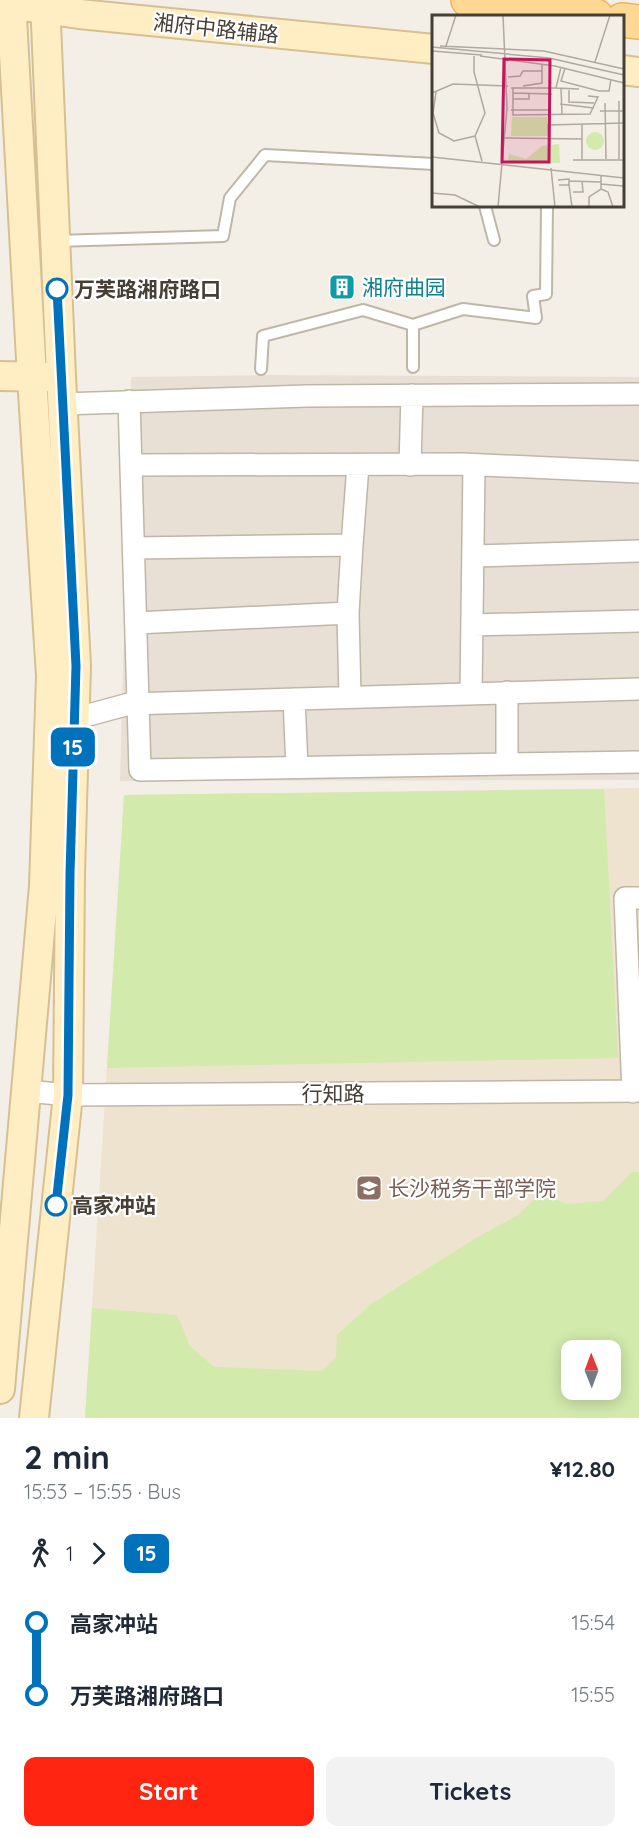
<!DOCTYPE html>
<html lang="en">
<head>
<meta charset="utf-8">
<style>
	:root { --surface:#fff; --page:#f2f2f3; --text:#1f2937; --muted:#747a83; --accent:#ff2511 }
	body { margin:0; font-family:Quicksand,"Noto Sans SC",sans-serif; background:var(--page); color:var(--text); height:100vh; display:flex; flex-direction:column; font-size:22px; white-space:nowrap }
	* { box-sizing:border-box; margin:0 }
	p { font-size:20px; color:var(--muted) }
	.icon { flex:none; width:33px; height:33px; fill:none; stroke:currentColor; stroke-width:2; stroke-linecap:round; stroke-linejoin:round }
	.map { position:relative; height:1418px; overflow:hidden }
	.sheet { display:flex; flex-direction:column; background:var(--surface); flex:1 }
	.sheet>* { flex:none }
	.badge { padding:0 12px; border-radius:9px; font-size:21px; line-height:39px }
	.needle { width:39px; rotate:359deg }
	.tools { position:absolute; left:561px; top:1340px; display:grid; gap:12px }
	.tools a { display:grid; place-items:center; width:60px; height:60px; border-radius:12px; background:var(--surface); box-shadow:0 3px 15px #0003; font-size:30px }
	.map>.badge { position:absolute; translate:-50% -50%; box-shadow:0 0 0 3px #fff }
	.legs { display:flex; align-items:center; gap:9px; height:66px; padding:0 24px; font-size:20px }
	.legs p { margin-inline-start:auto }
	.summary { display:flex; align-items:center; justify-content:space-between; height:102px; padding:0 24px }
	h1 { font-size:33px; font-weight:800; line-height:45px }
	.button { display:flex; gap:12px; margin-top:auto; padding:12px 24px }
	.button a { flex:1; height:69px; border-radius:12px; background:var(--accent); color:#fff; font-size:24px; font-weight:800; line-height:69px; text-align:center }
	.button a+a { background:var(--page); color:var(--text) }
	ul { padding:0 24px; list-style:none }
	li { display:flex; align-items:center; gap:21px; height:72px; font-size:22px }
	li i { display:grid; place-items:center; width:9px; height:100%; margin:0 8px; background:currentColor }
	li i::after { content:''; width:15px; height:15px; margin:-8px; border:4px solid; border-radius:50%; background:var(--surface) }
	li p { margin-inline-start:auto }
	li:first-child i { background:linear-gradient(#0000 50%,currentColor 0) }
	li:last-child i { background:linear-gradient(currentColor 50%,#0000 0) }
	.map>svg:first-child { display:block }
	.residential { fill:#e8e0d4 }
	.education { fill:#eee3cf; fill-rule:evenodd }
	.green { fill:#d2eaac; fill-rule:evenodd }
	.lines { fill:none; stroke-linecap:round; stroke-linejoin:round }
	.lane-casing { stroke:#c0b6a8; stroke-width:14 }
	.street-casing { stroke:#c0b6a8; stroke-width:24 }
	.secondary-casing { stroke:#d6c093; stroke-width:32 }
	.primary-casing { stroke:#e9b65e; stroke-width:36 }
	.lane { stroke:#fff; stroke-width:10 }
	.street { stroke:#fff; stroke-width:21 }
	.secondary { stroke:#ffedc4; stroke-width:28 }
	.primary { stroke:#ffd993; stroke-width:33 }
	.line-1-casing { stroke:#fff; stroke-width:14 }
	.line-1 { stroke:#0072bc; stroke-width:9 }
	.stop-1-dot { fill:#fff; stroke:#0072bc; stroke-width:3 }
	.labels { text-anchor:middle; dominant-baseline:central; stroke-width:4.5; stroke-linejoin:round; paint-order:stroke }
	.street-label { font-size:21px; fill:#473f35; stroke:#fff }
	.culture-label { font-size:21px; fill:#0d838f; stroke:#fff; text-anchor:start }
	.stop-label { font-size:21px; font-weight:bold; fill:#473f35; stroke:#fff; text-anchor:start }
	.education-label { font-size:21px; fill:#785e54; stroke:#fff; text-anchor:start }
	.inset-road { fill:none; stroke:#afa99f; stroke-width:1.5 }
	.view { fill:#c2185b; fill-opacity:0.15; stroke:#c2185b; stroke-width:3 }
	.inset-edge { fill:none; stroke:#473f35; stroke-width:3 }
</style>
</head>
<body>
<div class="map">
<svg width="639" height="1418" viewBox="0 0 639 1418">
	<rect width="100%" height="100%" fill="#f4efe6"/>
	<path class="residential" d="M280,375L639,377V780L120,781L131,377Z"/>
	<path class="education" d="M639,788V1418H85L124,795ZM572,1350H610V1389H572Z"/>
	<path class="green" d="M604,789L618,1058L107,1068L124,795Z
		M632,1172H639V1418H85L92,1308L177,1315L190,1346L214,1367L322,1371L336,1358L337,1335L371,1304L476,1238L518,1215L540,1194L568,1204L603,1201ZM572,1350H610V1389H572Z"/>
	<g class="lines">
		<defs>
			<path id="lane" d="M485,206L494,240
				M56,241L223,236L230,198L265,155L434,164
				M413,325V367
				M261,369L263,336L363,310L413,325L463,309L536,318L533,296L546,294L547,206"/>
			<path id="street" d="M129,401L140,770L639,762
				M62,404L307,396L639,394
				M131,465L462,464L639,472
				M410,465L412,395
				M134,548L352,545L358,465
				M473,556L639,551
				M136,623L348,613
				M473,625L639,621
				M471,693L474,465
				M350,697L348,613L352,545
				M294,699L297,767
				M74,719L129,704L639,689
				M507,764V692
				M27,1091L68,1095L639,1091
				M633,1092L625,898H639"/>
			<path id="secondary" d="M29,7L79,14L434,49
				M622,70L639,72
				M0,376L49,377
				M0,1389L44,886L51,676L32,377L11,0
				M34,1418L68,1095L70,874L76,666L61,376L45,0"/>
			<path id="primary" d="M468,0L596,16
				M622,20L639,22"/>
		</defs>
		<use href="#lane" class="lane-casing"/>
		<use href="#street" class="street-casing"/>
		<use href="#secondary" class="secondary-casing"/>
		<use href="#primary" class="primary-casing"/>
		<use href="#lane" class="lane"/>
		<use href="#street" class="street"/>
		<use href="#secondary" class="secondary"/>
		<use href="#primary" class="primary"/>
	</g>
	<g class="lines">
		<defs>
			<path id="line-1" d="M56,1205L68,1095L70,874L76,666L57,289"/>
		</defs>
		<use href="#line-1" class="line-1-casing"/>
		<use href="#line-1" class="line-1"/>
	</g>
	<defs>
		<symbol id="building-square" viewBox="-11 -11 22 22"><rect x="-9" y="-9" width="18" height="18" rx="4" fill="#0f9aa8" stroke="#fff"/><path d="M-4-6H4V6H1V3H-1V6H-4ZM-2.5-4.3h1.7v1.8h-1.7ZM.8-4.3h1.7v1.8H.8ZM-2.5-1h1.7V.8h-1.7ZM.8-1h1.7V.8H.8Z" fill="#fff"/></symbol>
		<symbol id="school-square" viewBox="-11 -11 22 22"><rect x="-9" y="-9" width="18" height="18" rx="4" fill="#8d6e63" stroke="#fff"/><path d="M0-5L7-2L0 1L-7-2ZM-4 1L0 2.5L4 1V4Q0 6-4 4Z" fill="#fff"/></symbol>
	</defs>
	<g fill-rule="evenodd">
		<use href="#building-square" x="327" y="272" width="30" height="30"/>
		<use href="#school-square" x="354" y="1173" width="30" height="30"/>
	</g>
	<g class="stop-1-dot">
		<circle cx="57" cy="289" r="10"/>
		<circle cx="56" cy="1205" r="10"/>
	</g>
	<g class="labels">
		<g class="street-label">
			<text transform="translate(216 28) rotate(6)">湘府中路辅路</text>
			<text x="333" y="1093">行知路</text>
		</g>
		<g class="culture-label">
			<text x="362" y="287">湘府曲园</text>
		</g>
		<g class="stop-label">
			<text x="74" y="289">万芙路湘府路口</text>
			<text x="72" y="1205">高家冲站</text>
		</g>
		<g class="education-label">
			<text x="388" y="1188">长沙税务干部学院</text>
		</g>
	</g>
	<g transform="translate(432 15)">
		<rect width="192" height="192" fill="#f4efe6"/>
		<path d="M80,102H115L116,121H79ZM154 126a9 9 0 1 1 18 0a9 9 0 1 1-18 0ZM127,129L128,148L76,147L77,139L94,144L110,131Z" fill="#d2eaac"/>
		<path class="inset-road" d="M8,31L112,36L192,54M14,31L24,0M0,32L117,43L192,60M0,36L50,40M48,41L123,51L192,68M163,47L178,0M129,52L124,73L147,74M133,53L129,66L167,76H177L179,64M76,62L88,61L91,56H110V49M91,71L110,68V56M79,73H124M81,73V100L158,99L166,82L156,81M129,73L130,99M137,75V87L162,88M4,77L1,98L7,118L22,126L43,121L53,98L42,57V41M0,78L21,69L76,71M81,78L120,79M81,84H97V78M187,86V144M173,88L174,144M128,89L162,93M79,95H119M168,96H192M150,109V145M43,121L50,146M73,123L150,124M117,124L116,110L192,108M0,142L192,163M141,145H192M119,153L123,192M126,165L137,164V170H127M137,166L169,167M169,169L191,171M137,170L140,192M169,174L176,177L181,192M141,177H151L150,166M0,178L23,180L48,192M66,192L75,93L71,0M157,192V182L169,174V160"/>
		<path class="view" d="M72,44L118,45L117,147H70Z"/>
		<rect width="192" height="192" class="inset-edge"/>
	</g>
</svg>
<div class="tools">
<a><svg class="needle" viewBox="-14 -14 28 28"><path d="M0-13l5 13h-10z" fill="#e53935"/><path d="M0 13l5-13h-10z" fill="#747a83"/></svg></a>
</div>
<b class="badge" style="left:73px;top:747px;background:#0072bc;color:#fff">15</b>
</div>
<section class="sheet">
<div class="summary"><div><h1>2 min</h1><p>15:53 – 15:55 · Bus</p></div><b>¥12.80</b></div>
<div class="legs"><svg class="icon" aria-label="walk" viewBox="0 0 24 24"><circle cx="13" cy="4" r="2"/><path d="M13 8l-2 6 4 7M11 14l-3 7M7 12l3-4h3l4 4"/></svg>1<svg class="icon" aria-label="forward" viewBox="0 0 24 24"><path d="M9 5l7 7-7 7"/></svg><b class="badge" style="background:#0072bc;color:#fff">15</b></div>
<ul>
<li><i style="color:#0072bc"></i><b>高家冲站</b><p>15:54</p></li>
<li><i style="color:#0072bc"></i><b>万芙路湘府路口</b><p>15:55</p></li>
</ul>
<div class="button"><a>Start</a><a>Tickets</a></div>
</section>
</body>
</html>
